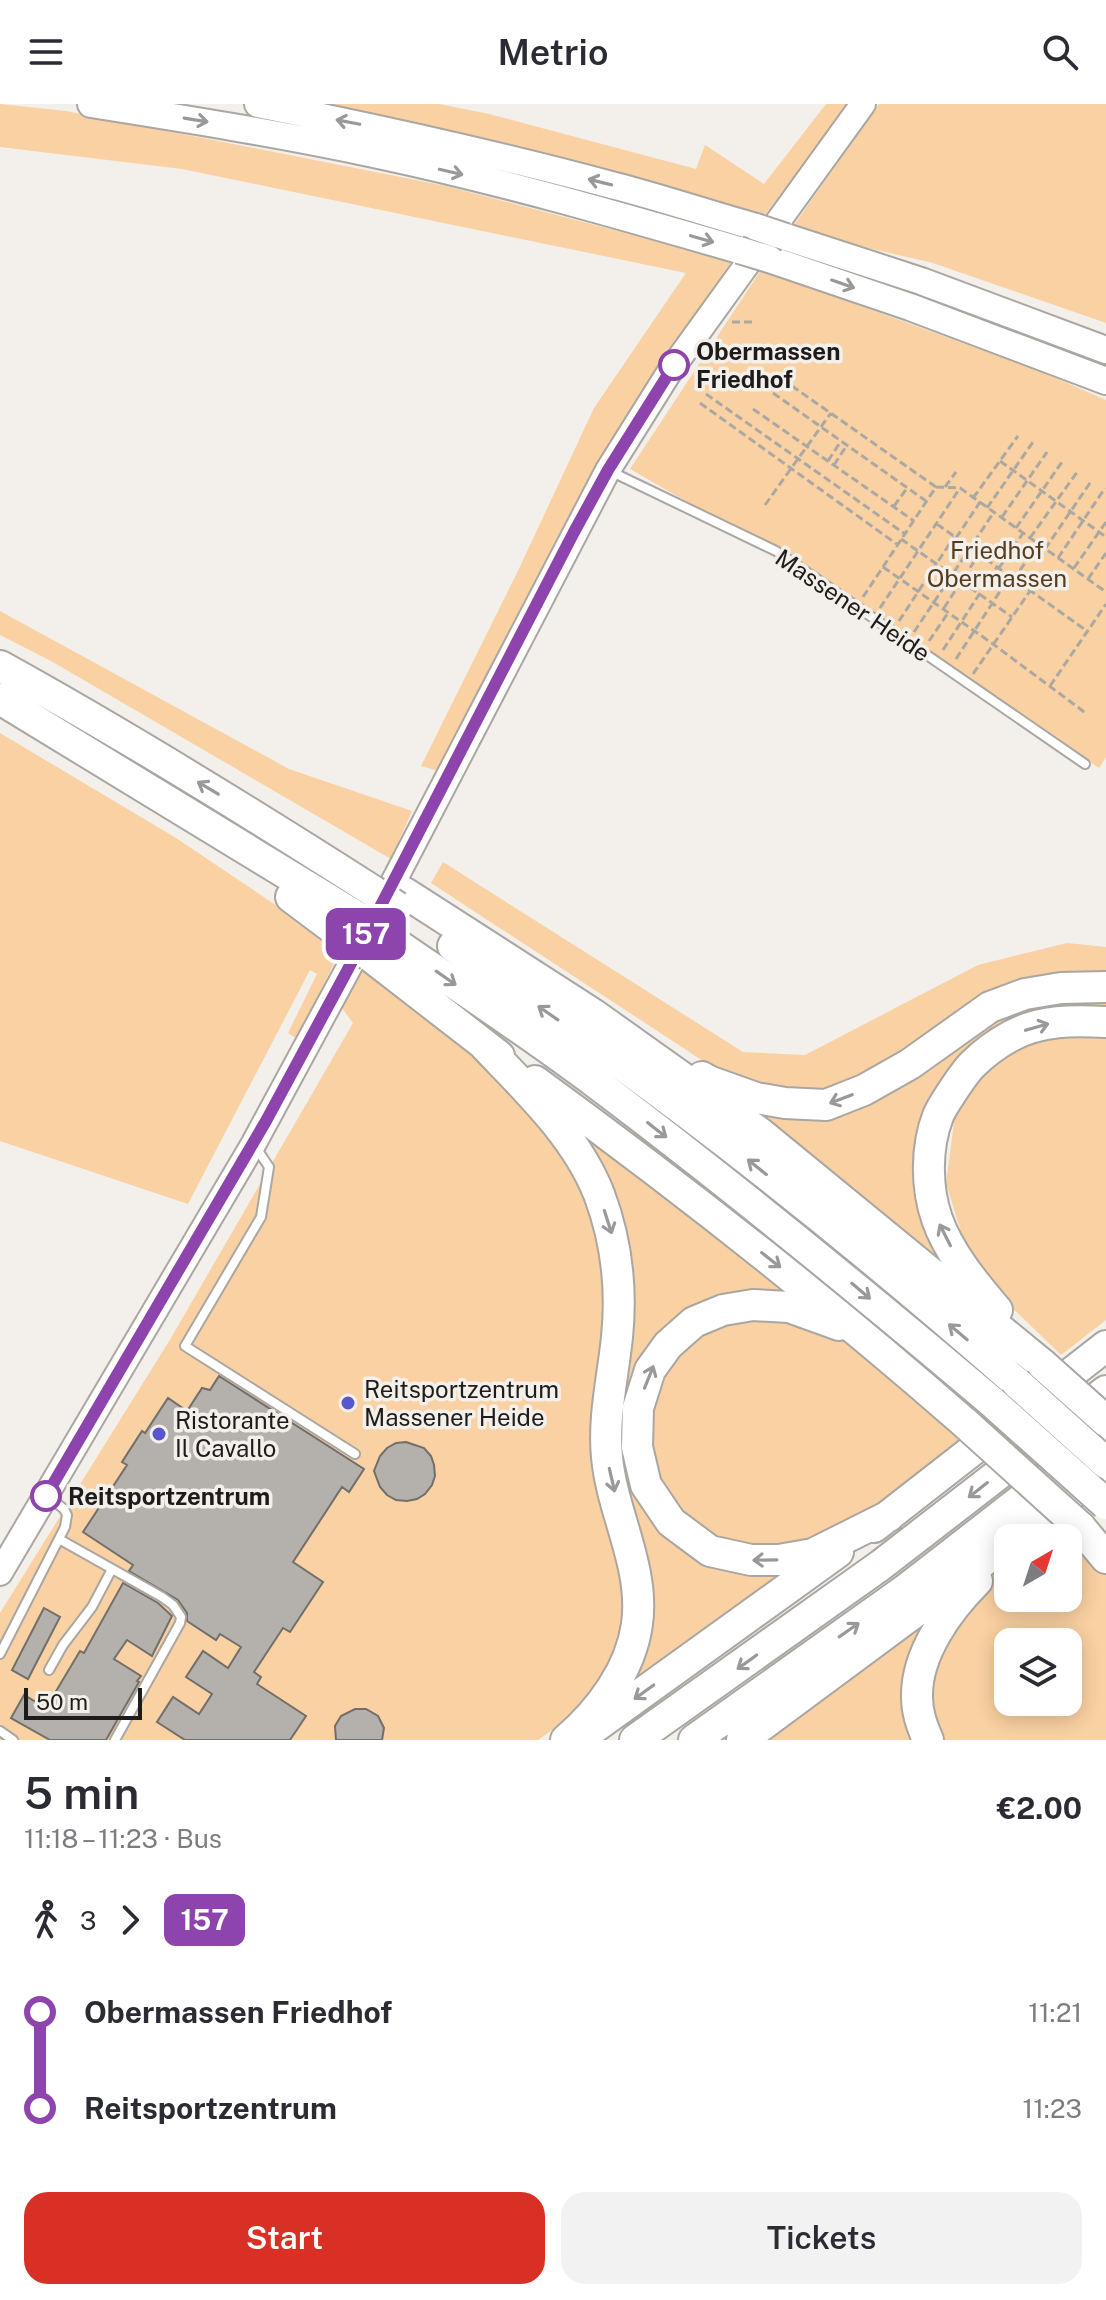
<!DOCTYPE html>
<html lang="en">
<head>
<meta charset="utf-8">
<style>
	:root { --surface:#fff; --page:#f2f2f3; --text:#2b2b33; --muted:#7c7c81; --accent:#d93025 }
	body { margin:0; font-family:"Public Sans",sans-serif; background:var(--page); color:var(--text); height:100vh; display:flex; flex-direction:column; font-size:30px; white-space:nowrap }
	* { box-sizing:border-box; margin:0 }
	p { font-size:26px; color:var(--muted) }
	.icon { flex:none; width:44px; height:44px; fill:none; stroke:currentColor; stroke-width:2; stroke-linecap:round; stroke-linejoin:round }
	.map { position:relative; height:1636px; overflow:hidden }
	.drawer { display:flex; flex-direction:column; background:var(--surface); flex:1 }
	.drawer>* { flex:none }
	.badge { padding:0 16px; border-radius:12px; font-size:28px; line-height:52px }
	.needle { width:52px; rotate:39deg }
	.fabs { position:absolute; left:994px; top:1420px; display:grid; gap:16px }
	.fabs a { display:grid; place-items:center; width:88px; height:88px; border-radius:16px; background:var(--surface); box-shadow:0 4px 20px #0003; font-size:40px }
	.scale { position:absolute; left:24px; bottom:20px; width:118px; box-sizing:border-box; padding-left:8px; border:4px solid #1e1c1b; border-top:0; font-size:22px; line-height:28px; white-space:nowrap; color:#1e1c1b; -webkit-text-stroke:6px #f3efea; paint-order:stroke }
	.map>.badge { position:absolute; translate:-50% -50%; box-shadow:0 0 0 4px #fff }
	.legs { display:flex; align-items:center; gap:12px; height:88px; padding:0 24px; font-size:26px }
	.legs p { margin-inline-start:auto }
	.summary { display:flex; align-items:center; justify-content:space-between; height:136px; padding:0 24px }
	h1 { font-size:44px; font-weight:600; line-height:60px }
	.button { display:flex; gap:16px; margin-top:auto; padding:16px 24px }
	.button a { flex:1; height:92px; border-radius:24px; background:var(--accent); color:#fff; font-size:32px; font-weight:600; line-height:92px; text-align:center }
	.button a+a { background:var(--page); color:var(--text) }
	ul { padding:0 24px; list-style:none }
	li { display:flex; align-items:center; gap:28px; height:96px; font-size:30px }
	li i { display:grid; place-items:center; width:12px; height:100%; margin:0 10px; background:currentColor }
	li i::after { content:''; width:20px; height:20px; margin:-10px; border:6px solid; border-radius:50%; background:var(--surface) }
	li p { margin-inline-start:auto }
	li:first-child i { background:linear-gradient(#0000 50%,currentColor 0) }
	li:last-child i { background:linear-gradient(currentColor 50%,#0000 0) }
	header { display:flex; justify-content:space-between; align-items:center; height:104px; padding:0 24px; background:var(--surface); font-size:36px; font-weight:600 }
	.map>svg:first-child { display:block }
	.green { fill:#fad1a2; fill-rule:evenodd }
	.building { fill:#b4b0ab; stroke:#726e6a; stroke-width:2 }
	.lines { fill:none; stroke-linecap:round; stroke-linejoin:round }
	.lane-casing { stroke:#aaa6a2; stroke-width:12 }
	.secondary-casing { stroke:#aaa6a2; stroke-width:28 }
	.primary-casing { stroke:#aaa6a2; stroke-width:30 }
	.highway-casing { stroke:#aaa6a2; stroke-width:34 }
	.path { stroke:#aba8a4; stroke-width:3; stroke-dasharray:8 4; stroke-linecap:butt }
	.lane { stroke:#fff; stroke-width:8 }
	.secondary { stroke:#fff; stroke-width:24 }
	.primary { stroke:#fff; stroke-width:26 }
	.highway { stroke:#fff; stroke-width:30 }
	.primary-bridge-casing { stroke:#aaa6a2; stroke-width:30; stroke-linecap:butt }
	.highway-bridge-casing { stroke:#aaa6a2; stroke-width:34; stroke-linecap:butt }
	.primary-bridge { stroke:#fff; stroke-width:26 }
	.highway-bridge { stroke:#fff; stroke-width:30 }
	.oneway { stroke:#9a9998 }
	.line-1-casing { stroke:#fff; stroke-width:18 }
	.line-1 { stroke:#8e44ad; stroke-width:12 }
	.stop-1-dot { fill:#fff; stroke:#8e44ad; stroke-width:4 }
	.poi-dot { fill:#5c56ce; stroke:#f3efea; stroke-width:3 }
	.labels { text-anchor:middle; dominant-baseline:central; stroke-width:7; stroke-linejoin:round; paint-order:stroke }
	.stop-label { font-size:24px; font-weight:bold; fill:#1e1c1b; stroke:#f3efea; text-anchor:start }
	.park-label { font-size:24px; fill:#553c1c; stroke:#f3efea }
	.street-label { font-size:24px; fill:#1e1c1b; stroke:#f3efea }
	.poi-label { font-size:24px; fill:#1e1c1b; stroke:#f3efea; text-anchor:start }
</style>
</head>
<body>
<header><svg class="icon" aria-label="menu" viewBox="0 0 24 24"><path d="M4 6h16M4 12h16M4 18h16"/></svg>Metrio<svg class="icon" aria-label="search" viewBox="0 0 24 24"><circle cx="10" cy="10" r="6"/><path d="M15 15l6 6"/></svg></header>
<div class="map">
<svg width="1106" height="1636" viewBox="0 0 1106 1636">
	<rect width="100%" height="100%" fill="#f3efea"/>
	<path class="green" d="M0,0L66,7L446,82L732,157L650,276L439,667L421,662L517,469L594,304L686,169L182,65L0,43Z
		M316,0H439L489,10L696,65L705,41L764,80L826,0H849L764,112L478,33Z
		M879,0H1106V219L933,159L855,141L794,121Z
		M761,166L1037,266L1106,296V653L1099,664L853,493L630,365Z
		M0,507L289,665L412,707L391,755L51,557L0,531Z
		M0,629L176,734L341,845L297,935L288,929L317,870L310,866L188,1100L0,1037Z
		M443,758L743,948L805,951L978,861L1067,839L1106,843V872L1084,869L870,970L824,986L774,987L720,968L431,779Z
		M364,862L449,927L521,993L584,1085L604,1153L625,1470L626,1526L615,1558L583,1604L538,1636H0V1509L171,1234L353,919L342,904Z
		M1106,892V908L1052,907L937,995L950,1162L739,997L808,1010L1002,908Z
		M1078,928L1106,932V1216L1061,1251L1004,1196L965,1141L946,1079L955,1011L989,963L1033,934Z
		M571,1013L800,1195L689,1215L631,1345L709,1451L816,1454L616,1601L635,1559L614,1356L623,1231Z
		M758,1208L835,1229L882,1261L962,1335L901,1382L872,1408L810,1442L777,1448L718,1437L681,1411L661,1382L651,1345L649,1308L661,1274L679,1249L703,1228Z
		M1054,1418L1106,1466V1636H934L926,1571L970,1491L1008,1457V1494H1068V1434H1035ZM1008,1538H1068V1598H1008Z
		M933,1508L915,1636H753Z"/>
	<path class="building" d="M219,1272L364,1365L349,1388L342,1383L293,1458L323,1478L290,1528L283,1524L254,1568L261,1573L257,1580L306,1612L290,1636H185L157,1618L173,1593L199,1610L212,1590L186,1573L203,1547L228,1564L241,1543L220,1530L216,1536L187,1517V1509L178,1496L129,1467L133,1461L83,1428L127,1361L122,1358L142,1327L145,1329L168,1294L187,1307L202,1284L210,1286Z
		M406,1338L424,1344L431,1352L434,1361L435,1372L432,1381L425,1390L417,1395L407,1397L396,1396L387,1391L380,1383L374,1367L380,1352L387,1344L396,1339Z
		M123,1479L158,1499L172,1512L152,1552L127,1536L114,1555L141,1572L137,1577L139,1578L106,1636H50L11,1614L24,1591L46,1604L80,1547L84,1549Z
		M44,1504L60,1513L28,1575L12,1566Z
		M355,1605H366L378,1612L384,1624L382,1636H336L335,1622L341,1612Z"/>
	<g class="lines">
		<defs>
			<path id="lane" d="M612,368L776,447L1085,660
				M255,1042L269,1063L261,1113L185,1242L355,1350
				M59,1435L162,1493L173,1501L181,1513L180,1519L115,1636
				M0,1550L65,1423L67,1411L64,1405L50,1394
				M49,1566L63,1541L92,1503L112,1465
				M0,1627L13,1636"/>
			<path id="secondary" d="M0,1469L254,1039L347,867L608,366L670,267L863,0"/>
			<path id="primary" d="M91,0C186,15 280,30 374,50C497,76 618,111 739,146
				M258,0C378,24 497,50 615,82C662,94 709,110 756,123
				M786,133L921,177L1106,246
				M769,155L910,203L1106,277"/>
			<path id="highway" d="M0,562C127,632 251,709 373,787
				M0,595L359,814
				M405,789L593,910L760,1029L1042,1260
				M291,793L347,835
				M382,830C453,879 527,927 596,979C732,1081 863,1189 992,1298
				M453,842C506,879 559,915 611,953C752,1055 887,1165 1017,1279
				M370,852L499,952
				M485,942C527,986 576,1032 599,1090C616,1135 622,1184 617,1233C613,1273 603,1313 607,1353C612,1409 645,1463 637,1520C631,1565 600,1607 566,1636
				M702,973L711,978L756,994L785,999L826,1001L864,986L910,960L990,903L1025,890L1061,884L1106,883
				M535,977C683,1085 827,1198 965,1319
				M997,1206C974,1179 949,1149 937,1115C926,1083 926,1043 938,1012C942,1002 964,969 972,961C982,951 998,939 1011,932C1040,916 1074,916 1106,918
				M839,1221L789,1203L753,1201L723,1206L694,1218L668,1241L650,1266L638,1304L637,1343L646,1381L671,1418L710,1447L751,1456H779L813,1450L889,1412
				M874,1423L1106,1242
				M1080,1423L1106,1454
				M1015,1434L1104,1364
				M591,1626L838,1448
				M635,1636L881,1461L1106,1287
				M694,1636L905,1486L1106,1330
				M742,1636L1008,1439
				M928,1636C922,1622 917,1609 917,1593C916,1550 948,1506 977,1477"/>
		</defs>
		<use href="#lane" class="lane-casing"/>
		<use href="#secondary" class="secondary-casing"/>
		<use href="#primary" class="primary-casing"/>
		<use href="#highway" class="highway-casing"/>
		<path class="path" d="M732,218H756
			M782,275L936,383
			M773,289L926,397
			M706,290L905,430
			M700,299L898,441
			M753,305L914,417
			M828,357L841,337
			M1000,357L1106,433
			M834,361L847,341
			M945,383L956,368
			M973,394L1018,332
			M765,401L831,309
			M894,402L907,384
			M987,404L1033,338
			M1002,413L1047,348
			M937,420L1011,473
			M1016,424L1062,358
			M956,434L980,398
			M1030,434L1078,367
			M901,435L1012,513
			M1038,440L1014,475L1087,527
			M1045,445L1092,376
			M1058,454L1105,384
			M883,463L993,540L1087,610
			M999,464L1023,429
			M1074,464L1106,418
			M1088,475L1106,449
			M863,493L936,383L960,384L1106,488
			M880,504L960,384
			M944,504L979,450
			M899,517L954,433
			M914,528L994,408
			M929,537L948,509
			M943,546L997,463
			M956,555L1010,472
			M973,570L1030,487
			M1050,582L1106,500"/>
		<use href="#lane" class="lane"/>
		<use href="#secondary" class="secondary"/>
		<use href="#primary" class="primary"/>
		<use href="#highway" class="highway"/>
		<defs>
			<path id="primary-bridge" d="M756,123L786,133
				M739,146L769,155"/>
			<path id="highway-bridge" d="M373,787L397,803
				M359,814L382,830
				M347,835L370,852
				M1042,1260L1106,1317
				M1017,1279L1106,1359
				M992,1298L1106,1400
				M965,1319L1080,1423"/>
		</defs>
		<use href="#primary-bridge" class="primary-bridge-casing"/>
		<use href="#highway-bridge" class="highway-bridge-casing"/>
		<use href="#primary-bridge" class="primary-bridge"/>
		<use href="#highway-bridge" class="highway-bridge"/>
	</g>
	<defs><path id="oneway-shaft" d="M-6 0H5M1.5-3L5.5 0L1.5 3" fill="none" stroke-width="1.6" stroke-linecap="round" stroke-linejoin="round" transform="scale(2)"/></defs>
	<g class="oneway">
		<use href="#oneway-shaft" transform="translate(196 16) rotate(9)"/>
		<use href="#oneway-shaft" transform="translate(348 18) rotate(-169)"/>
		<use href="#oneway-shaft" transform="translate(451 68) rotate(13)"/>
		<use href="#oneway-shaft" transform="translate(600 78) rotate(-166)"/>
		<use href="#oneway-shaft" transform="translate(702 135) rotate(16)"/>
		<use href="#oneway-shaft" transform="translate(843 180) rotate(19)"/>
		<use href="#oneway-shaft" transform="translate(208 684) rotate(-149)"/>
		<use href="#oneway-shaft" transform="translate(446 874) rotate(35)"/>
		<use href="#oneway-shaft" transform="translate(548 909) rotate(-145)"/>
		<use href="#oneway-shaft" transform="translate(1037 923) rotate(-16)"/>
		<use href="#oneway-shaft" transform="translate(841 995) rotate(159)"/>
		<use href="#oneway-shaft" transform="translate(657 1026) rotate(38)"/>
		<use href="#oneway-shaft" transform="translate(757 1063) rotate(-141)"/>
		<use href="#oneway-shaft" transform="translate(608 1118) rotate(72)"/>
		<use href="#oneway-shaft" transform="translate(945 1131) rotate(-117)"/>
		<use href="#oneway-shaft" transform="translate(771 1156) rotate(38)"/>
		<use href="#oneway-shaft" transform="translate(861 1187) rotate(40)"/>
		<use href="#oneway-shaft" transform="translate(958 1228) rotate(-140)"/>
		<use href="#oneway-shaft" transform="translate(649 1273) rotate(-68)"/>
		<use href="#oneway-shaft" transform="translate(612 1376) rotate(77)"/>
		<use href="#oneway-shaft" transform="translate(978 1386) rotate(142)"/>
		<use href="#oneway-shaft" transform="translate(765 1456) rotate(179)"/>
		<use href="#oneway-shaft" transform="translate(849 1526) rotate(-35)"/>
		<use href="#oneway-shaft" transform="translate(747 1558) rotate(144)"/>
		<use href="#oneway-shaft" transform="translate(644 1588) rotate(144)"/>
	</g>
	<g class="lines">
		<defs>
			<path id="line-1" d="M46,1392L266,1017L347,867L574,428L608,366L674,261"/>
		</defs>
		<use href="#line-1" class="line-1-casing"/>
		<use href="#line-1" class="line-1"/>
	</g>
	<g class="stop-1-dot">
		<circle cx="674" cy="261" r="14"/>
		<circle cx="46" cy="1392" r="14"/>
	</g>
	<g class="poi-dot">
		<circle cx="348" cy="1299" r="8"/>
		<circle cx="159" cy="1330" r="8"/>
	</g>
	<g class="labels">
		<g class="stop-label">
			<text x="696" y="247">Obermassen<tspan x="696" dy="28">Friedhof</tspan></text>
			<text x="68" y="1392">Reitsportzentrum</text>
		</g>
		<g class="park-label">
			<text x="997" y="446">Friedhof<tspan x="997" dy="28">Obermassen</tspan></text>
		</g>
		<g class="street-label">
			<text transform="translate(853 501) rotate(34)">Massener Heide</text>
		</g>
		<g class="poi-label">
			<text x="364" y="1285">Reitsportzentrum<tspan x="364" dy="28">Massener Heide</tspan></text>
			<text x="175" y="1316">Ristorante<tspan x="175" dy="28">Il Cavallo</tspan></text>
		</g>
	</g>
</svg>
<div class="fabs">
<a><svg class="needle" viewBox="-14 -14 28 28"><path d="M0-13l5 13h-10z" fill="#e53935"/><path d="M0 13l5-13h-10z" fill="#7c7c81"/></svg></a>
<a><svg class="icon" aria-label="layers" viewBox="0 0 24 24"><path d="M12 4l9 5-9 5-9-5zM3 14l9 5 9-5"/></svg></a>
</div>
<div class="scale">50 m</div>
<b class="badge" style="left:366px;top:830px;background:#8e44ad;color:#fff">157</b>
</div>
<section class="drawer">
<div class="summary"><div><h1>5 min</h1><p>11:18 – 11:23 · Bus</p></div><b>€2.00</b></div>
<div class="legs"><svg class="icon" aria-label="walk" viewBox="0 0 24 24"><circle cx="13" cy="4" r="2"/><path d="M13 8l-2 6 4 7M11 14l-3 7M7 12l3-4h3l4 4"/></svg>3<svg class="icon" aria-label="forward" viewBox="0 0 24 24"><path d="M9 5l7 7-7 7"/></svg><b class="badge" style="background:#8e44ad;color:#fff">157</b></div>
<ul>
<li><i style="color:#8e44ad"></i><b>Obermassen Friedhof</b><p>11:21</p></li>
<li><i style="color:#8e44ad"></i><b>Reitsportzentrum</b><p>11:23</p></li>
</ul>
<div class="button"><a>Start</a><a>Tickets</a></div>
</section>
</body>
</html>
